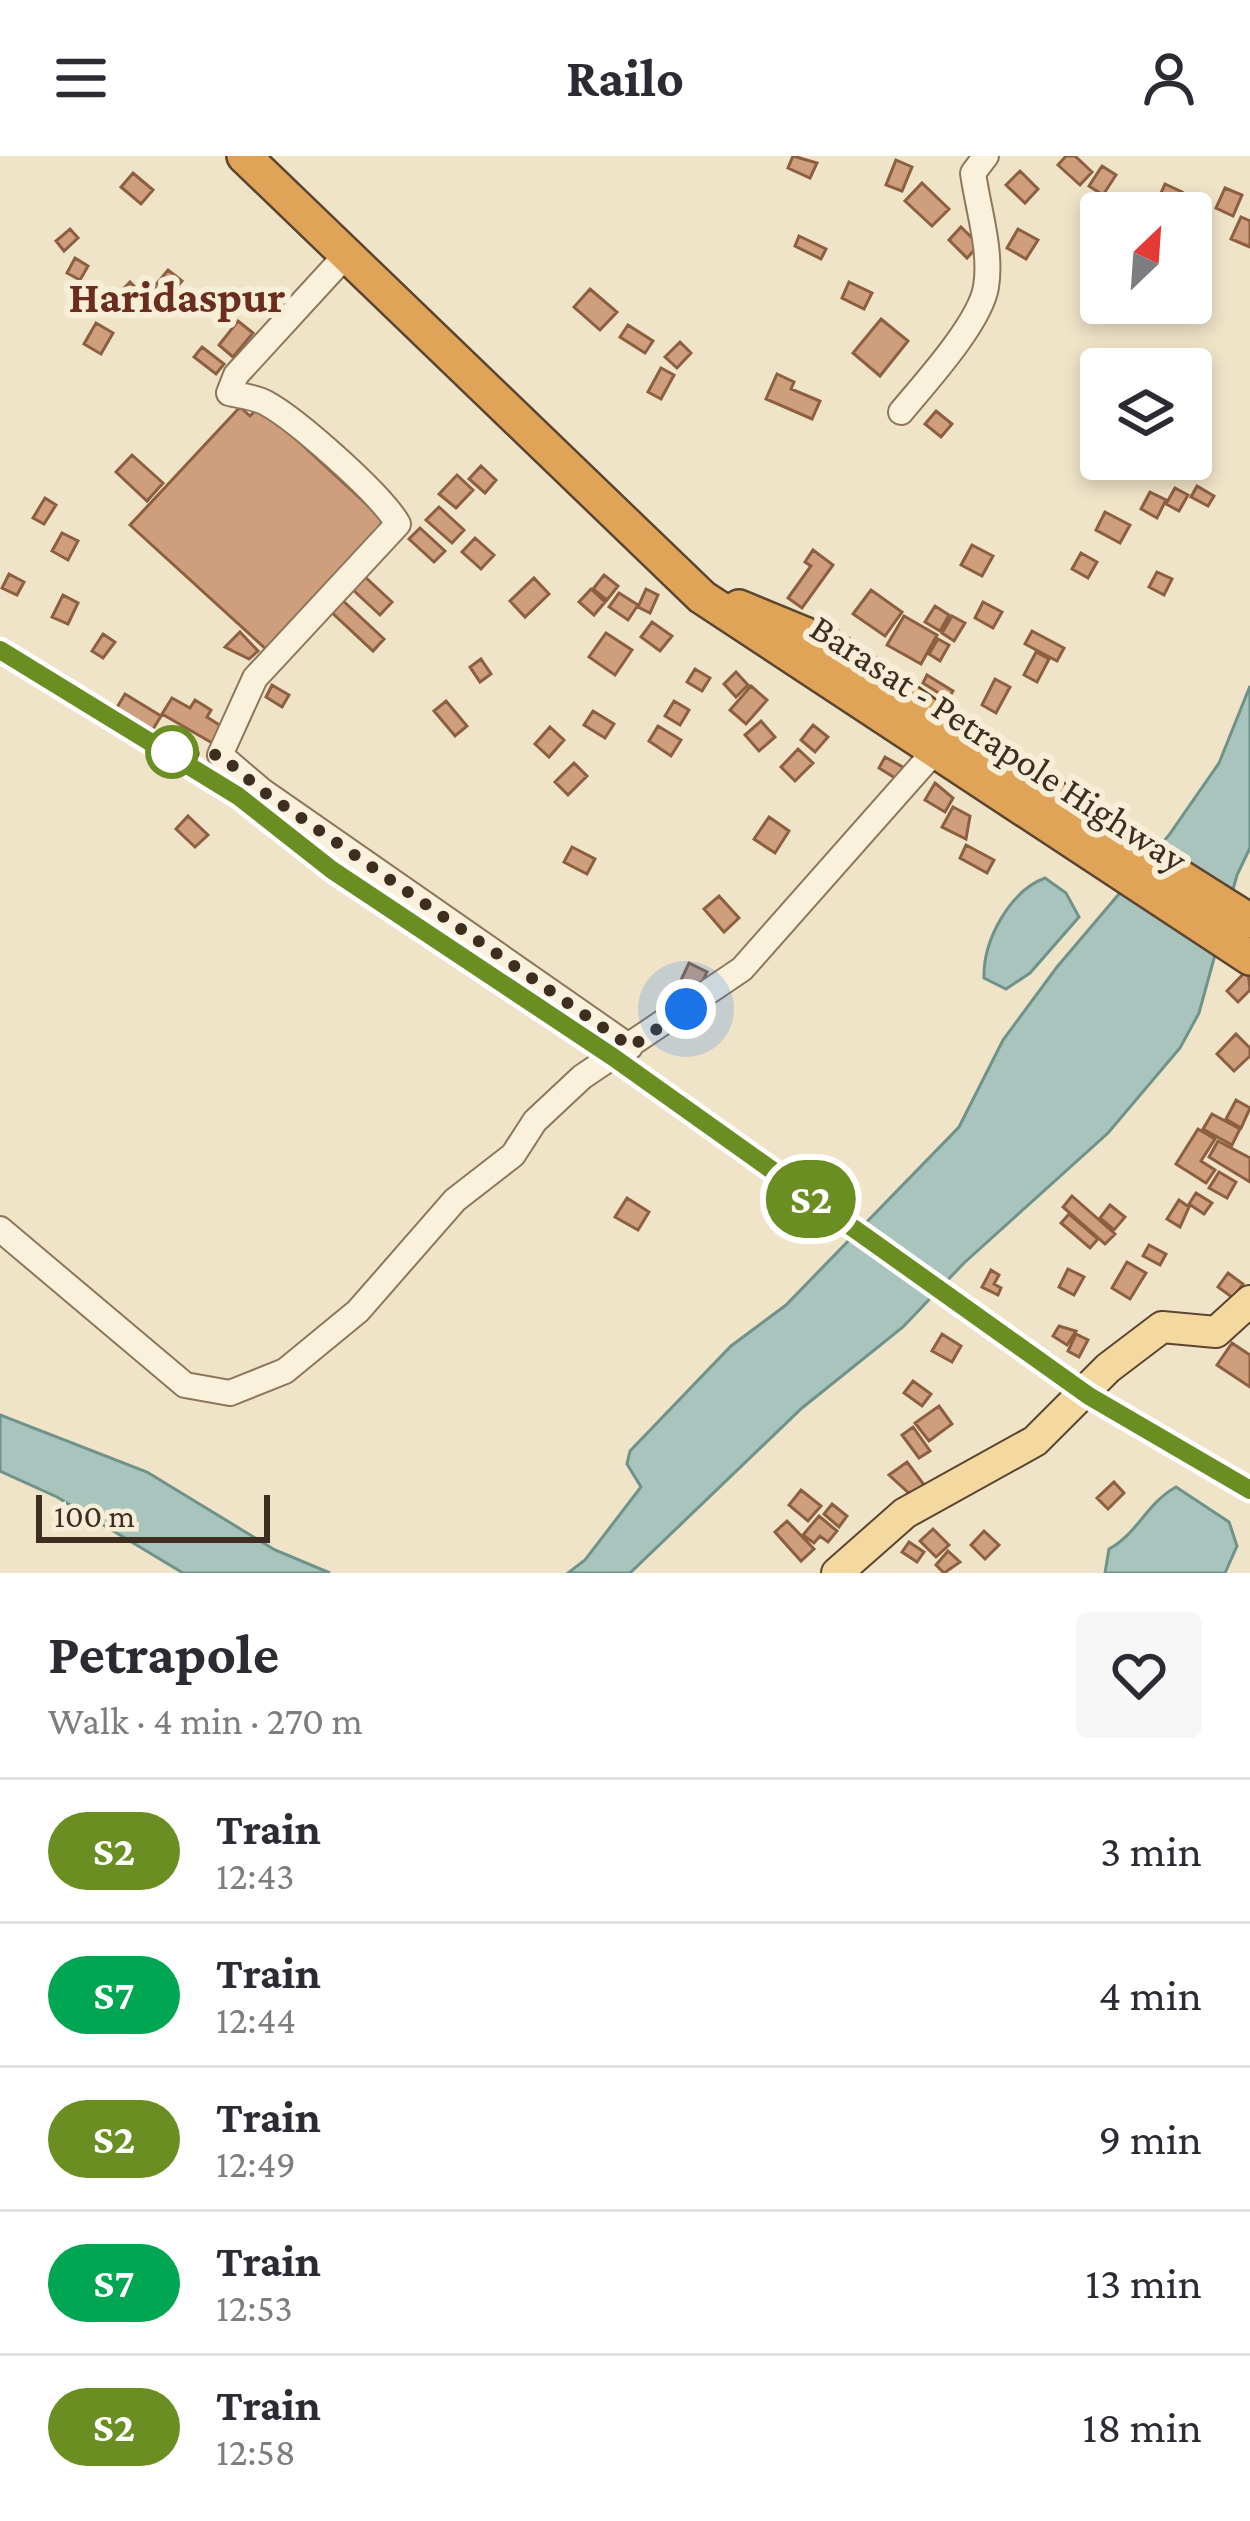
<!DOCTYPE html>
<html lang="en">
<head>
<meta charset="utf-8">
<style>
	:root { --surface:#fff; --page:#f7f7f7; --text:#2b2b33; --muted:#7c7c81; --line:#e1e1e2 }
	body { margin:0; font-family:"Crimson Pro",serif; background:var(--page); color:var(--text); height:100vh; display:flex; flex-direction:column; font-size:45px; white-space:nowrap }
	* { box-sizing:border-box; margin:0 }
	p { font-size:39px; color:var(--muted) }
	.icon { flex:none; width:66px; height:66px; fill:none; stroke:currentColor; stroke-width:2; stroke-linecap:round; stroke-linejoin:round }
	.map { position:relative; height:1417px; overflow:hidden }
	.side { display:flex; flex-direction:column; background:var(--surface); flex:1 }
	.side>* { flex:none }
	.badge { padding:0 24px; border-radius:39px; font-size:42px; line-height:78px }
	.needle { width:78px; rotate:25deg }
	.tools { position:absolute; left:1080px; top:36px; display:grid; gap:24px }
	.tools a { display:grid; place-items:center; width:132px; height:132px; border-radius:12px; background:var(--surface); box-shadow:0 6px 18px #0003; font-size:60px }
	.scale { position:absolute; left:36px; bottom:30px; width:234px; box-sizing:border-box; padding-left:12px; border:6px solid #3d2e20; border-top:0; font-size:33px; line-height:42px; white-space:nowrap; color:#3d2e20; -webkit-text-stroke:9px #f7eed8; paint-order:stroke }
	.you { position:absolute; width:60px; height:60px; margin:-30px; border:9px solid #fff; border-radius:50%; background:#1a73e8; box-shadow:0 0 0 18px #1a73e833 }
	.map>.badge { position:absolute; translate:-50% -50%; box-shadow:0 0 0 6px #fff }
	.round { display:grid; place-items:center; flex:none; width:126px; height:126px; border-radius:12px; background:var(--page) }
	.headline { display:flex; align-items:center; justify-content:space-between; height:204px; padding:0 48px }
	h1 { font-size:57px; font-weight:700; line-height:90px }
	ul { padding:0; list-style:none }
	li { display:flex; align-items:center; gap:36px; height:144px; padding:0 48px; border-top:3px solid var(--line) }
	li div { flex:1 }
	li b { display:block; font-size:45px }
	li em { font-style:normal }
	li .badge { min-width:132px; font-weight:700; text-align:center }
	header { display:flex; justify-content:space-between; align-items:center; height:156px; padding:0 48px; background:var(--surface); font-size:54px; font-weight:700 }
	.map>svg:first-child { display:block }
	.water { fill:#a9c4bc; stroke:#6f938a; stroke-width:3 }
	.building { fill:#cf9f7d; stroke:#8d5f41; stroke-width:3 }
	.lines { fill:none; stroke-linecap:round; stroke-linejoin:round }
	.minor-casing { stroke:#8d765c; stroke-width:28 }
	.major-casing { stroke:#5b4430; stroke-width:34 }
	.highway-casing { stroke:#5b4430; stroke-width:38 }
	.minor { stroke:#faf1dc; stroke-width:24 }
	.major { stroke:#f3d9a0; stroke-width:30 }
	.highway { stroke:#e0a458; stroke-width:33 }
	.rail { stroke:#3d2e20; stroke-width:4.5; stroke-dasharray:21 21; stroke-linecap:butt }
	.line-casing { stroke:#fff; stroke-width:27 }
	.line { stroke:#6b8e23; stroke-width:18 }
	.walk { stroke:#3d2e20; stroke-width:12; stroke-dasharray:0 21.6 }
	.stop-dot { fill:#fff; stroke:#6b8e23; stroke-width:6 }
	.labels { text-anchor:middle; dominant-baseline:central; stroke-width:12; stroke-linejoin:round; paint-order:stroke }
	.street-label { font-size:39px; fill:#3d2e20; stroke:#f7eed8 }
	.quarter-label { font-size:45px; font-weight:bold; fill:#6b2e1e; stroke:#f7eed8 }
</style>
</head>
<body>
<header><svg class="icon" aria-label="menu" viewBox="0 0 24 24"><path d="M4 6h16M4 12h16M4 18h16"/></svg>Railo<svg class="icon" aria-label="person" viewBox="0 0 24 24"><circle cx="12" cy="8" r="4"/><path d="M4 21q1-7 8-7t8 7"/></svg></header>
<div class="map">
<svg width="1250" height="1417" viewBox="0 0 1250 1417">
	<rect width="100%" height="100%" fill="#f0e4c8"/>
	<path class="water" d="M1250,530V692L1237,719L1199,857L1180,892L1108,977L964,1107L903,1171L802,1252L630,1417H568L585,1404L641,1331L627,1308L630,1295L731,1190L786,1149L959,971L1003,884L1057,811L1169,679L1219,607Z
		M1045,722L1066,737L1079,761L1030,817L1006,833L984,822C983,784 1010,735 1045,722Z
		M0,1259L147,1316L275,1394L330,1417H183L57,1341L0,1315Z
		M1176,1331L1229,1366L1237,1390L1225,1417H1105L1109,1393C1138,1377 1147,1347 1176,1331Z"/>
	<path class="building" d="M793,0L817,7L810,22L788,12Z
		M1066,0H1075L1092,16L1080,29L1058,9Z
		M896,4L912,11L902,35L886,29Z
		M1102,10L1116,19L1103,39L1089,30Z
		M1020,15L1038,33L1025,47L1006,29Z
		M133,17L153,34L141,48L121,31Z
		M922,27L949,53L932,70L905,45Z
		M1165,28L1182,36L1172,57H1152Z
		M1225,32L1242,39L1233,60L1216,52Z
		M1241,61L1250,65V91L1231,83Z
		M961,71L979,89L967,102L949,84Z
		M70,73L78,82L64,95L56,85Z
		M1018,73L1038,84L1026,103L1007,92Z
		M799,80L826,93L821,103L795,90Z
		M75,102L88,110L80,124L67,117Z
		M168,114L182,125L167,142L154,131Z
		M130,126L146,142L130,158L114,143Z
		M849,126L872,137L864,153L842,142Z
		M590,133L617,156L600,174L574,151Z
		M1161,147H1190L1183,162Z
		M881,163L908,185L880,220L853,197Z
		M238,165L253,177L233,201L219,189Z
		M96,167L113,177L101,198L84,188Z
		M628,169L653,185L645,197L620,181Z
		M680,186L691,197L677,212L665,201Z
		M202,191L224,208L216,218L194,201Z
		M661,212L674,219L661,243L648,236Z
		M777,218L794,226L791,233L820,245L812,263L766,243Z
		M260,250L387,367L268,495L130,369L240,251L250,260Z
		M936,255L952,268L941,281L925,268Z
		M132,299L163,327L147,345L116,316Z
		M481,310L496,324L485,337L469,323Z
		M457,319L473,334L456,352L439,338Z
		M1197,330L1214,340L1208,350L1191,341Z
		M1175,332L1188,339L1179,355L1166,348Z
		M1150,336L1166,344L1157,362L1141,353Z
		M45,342L56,349L44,368L33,362Z
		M439,351L464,374L452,387L426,364Z
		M1105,356L1130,369L1120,387L1096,374Z
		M420,372L445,395L434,406L409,383Z
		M62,377L78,385L68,404L52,395Z
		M475,382L494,399L481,413L462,396Z
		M972,389L993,400L982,420L961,409Z
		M813,394L833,409L802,452L788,442L811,410L805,406Z
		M1081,397L1097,406L1088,422L1072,413Z
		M1157,416L1172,423L1164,439L1149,431Z
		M9,418L24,426L17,439L2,432Z
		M363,419L392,446L380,459L351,432Z
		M604,419L618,430L607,444L593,433Z
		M534,422L549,438L525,461L510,445Z
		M591,433L605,446L594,459L579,446Z
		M646,433L658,439L650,457L638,451Z
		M871,434L902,456L885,480L853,458Z
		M619,437L638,449L628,464L609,451Z
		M63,439L78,447L68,468L52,461Z
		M339,441L384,483L373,495L328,453Z
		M983,446L1002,456L993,472L975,462Z
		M935,450L949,459L940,475L925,466Z
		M904,460L937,479L921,508L887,489Z
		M952,460L965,467L954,485L942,477Z
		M652,466L672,480L660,495L641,481Z
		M1032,475L1064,492L1057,505L1025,488Z
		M240,476L258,495L249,503L225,491Z
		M606,477L632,494L615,519L589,501Z
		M103,478L115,486L103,502L92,495Z
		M938,483L949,489L940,505L929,498Z
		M1036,496L1049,503L1037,526L1024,519Z
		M481,503L491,518L480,526L470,511Z
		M695,513L710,522L702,535L687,526Z
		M736,516L748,529L736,541L724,528Z
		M927,519L953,535L948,543L923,527Z
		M995,523L1010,531L996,557L982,549Z
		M272,529L289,539L282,551L266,541Z
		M751,530L767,544L746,568L730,554Z
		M125,538L161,560L152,575L116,553Z
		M172,542L190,552L195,544L211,554L207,561L224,572L214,588L162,558Z
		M446,545L467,570L455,580L434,555Z
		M674,545L689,554L680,569L665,560Z
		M593,555L614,568L605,582L584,569Z
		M761,565L775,581L759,595L745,579Z
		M813,569L828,581L815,596L801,584Z
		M658,570L681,584L671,600L649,585Z
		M550,571L564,584L549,601L535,588Z
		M798,593L813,607L795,625L781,611Z
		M885,601L910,615L903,627L879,612Z
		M574,607L587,620L568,639L555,626Z
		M935,627L953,642L945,656L925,644Z
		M953,651L970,660L966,683L942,671Z
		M188,660L208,679L195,691L176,673Z
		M769,661L789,675L775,697L754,683Z
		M966,689L994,704L987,717L960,702Z
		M572,691L595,703L587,718L564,706Z
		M719,740L739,762L724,776L704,753Z
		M689,807L707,816L699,833L681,824Z
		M1248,813L1250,834L1238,846L1227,835Z
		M1236,878L1250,892V900L1234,915L1217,898Z
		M1236,944L1250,952L1241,972L1226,963Z
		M1212,958L1240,973L1232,989L1203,973Z
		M1198,973L1215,983L1201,1005L1215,1014L1206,1027L1176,1008Z
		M1218,985L1250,1002V1026L1209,1001Z
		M1219,1016L1236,1026L1227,1042L1209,1032Z
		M1196,1037L1212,1047L1204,1058L1189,1048Z
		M1072,1040L1115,1078L1105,1088L1063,1051Z
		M627,1042L649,1056L638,1074L615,1061Z
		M1179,1044L1189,1051L1180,1071L1167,1063Z
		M1110,1049L1125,1061L1114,1074L1100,1062Z
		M1069,1058L1098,1083L1090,1092L1061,1067Z
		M1149,1089L1166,1098L1160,1109L1143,1100Z
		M1127,1106L1146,1117L1130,1143L1112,1132Z
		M1068,1113L1084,1121L1074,1139L1059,1131Z
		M991,1114L999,1119L994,1128L1001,1132L998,1139L982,1131Z
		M1228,1117L1243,1128L1233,1142L1218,1131Z
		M1059,1170L1076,1175L1067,1189L1053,1180Z
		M942,1178L961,1190L952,1206L932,1195Z
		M1076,1178L1088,1184L1079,1201L1068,1195Z
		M1232,1187L1250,1199V1231L1217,1209Z
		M913,1225L931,1238L922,1250L904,1237Z
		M939,1250L952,1268L929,1285L915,1267Z
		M913,1271L930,1295L919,1302L902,1279Z
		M907,1306L925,1330L911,1339L889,1319Z
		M1114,1326L1124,1337L1108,1353L1097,1342Z
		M801,1334L821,1350L808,1365L789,1349Z
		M832,1348L847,1360L839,1371L824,1358Z
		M819,1360L837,1375L828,1386L820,1380L814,1387L803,1379Z
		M787,1365L814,1393L801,1405L775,1376Z
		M933,1373L949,1389L936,1401L920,1385Z
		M984,1375L999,1389L985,1403L971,1389Z
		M909,1386L924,1396L917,1406L902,1396Z
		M948,1395L960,1406L944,1417L936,1409Z"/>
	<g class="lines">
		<defs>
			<path id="minor" d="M347,98L236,219L229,237C241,240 255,241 266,247C297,264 381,338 398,368L255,522L220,599L261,634L630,891
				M901,256C925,227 980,167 986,131C992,95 978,53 973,17L986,0
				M0,1073L185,1229L230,1237L285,1215L358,1155L455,1044L513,999L535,965L582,921L742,813L934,596"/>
			<path id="major" d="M837,1417L905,1357L1035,1285L1108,1212L1162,1171L1216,1176L1250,1145"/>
			<path id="highway" d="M244,0L702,441L1250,802
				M739,451L824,486L963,584L1250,765"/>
		</defs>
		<use href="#minor" class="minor-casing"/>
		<use href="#major" class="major-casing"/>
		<use href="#highway" class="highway-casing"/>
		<use href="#minor" class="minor"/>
		<use href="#major" class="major"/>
		<use href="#highway" class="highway"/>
		<path class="rail" d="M0,494L238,640L332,714L613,901L1089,1239L1250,1334"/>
	</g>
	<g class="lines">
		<defs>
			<path id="line" d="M0,494L238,640L332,714L613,901L1089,1240L1250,1334"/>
		</defs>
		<use href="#line" class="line-casing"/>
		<use href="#line" class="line"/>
		<path class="walk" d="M172,596L220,599L261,634L631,891L686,853"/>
	</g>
	<circle class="stop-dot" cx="172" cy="596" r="24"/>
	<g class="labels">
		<g class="street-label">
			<text transform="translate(999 587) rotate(33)">Barasat - Petrapole Highway</text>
		</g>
		<g class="quarter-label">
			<text x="177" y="141">Haridaspur</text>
		</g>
	</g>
</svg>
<div class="tools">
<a><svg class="needle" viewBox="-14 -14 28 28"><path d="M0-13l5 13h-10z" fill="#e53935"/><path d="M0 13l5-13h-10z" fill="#7c7c81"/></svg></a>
<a><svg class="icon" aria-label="layers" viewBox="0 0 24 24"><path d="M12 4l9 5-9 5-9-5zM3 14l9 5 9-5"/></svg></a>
</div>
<div class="scale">100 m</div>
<div class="you" style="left:686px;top:853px"></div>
<b class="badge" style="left:811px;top:1043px;background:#6b8e23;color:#fff">S2</b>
</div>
<section class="side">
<div class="headline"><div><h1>Petrapole</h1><p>Walk · 4 min · 270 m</p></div><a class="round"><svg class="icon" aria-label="heart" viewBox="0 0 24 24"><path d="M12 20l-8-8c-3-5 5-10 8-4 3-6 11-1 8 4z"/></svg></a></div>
<ul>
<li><span class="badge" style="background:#6b8e23;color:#fff">S2</span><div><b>Train</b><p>12:43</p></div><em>3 min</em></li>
<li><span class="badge" style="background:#00a651;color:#fff">S7</span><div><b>Train</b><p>12:44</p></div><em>4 min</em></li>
<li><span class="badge" style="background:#6b8e23;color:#fff">S2</span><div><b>Train</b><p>12:49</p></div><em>9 min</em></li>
<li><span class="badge" style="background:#00a651;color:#fff">S7</span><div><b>Train</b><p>12:53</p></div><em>13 min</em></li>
<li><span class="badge" style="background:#6b8e23;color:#fff">S2</span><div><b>Train</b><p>12:58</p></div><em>18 min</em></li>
</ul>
</section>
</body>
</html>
